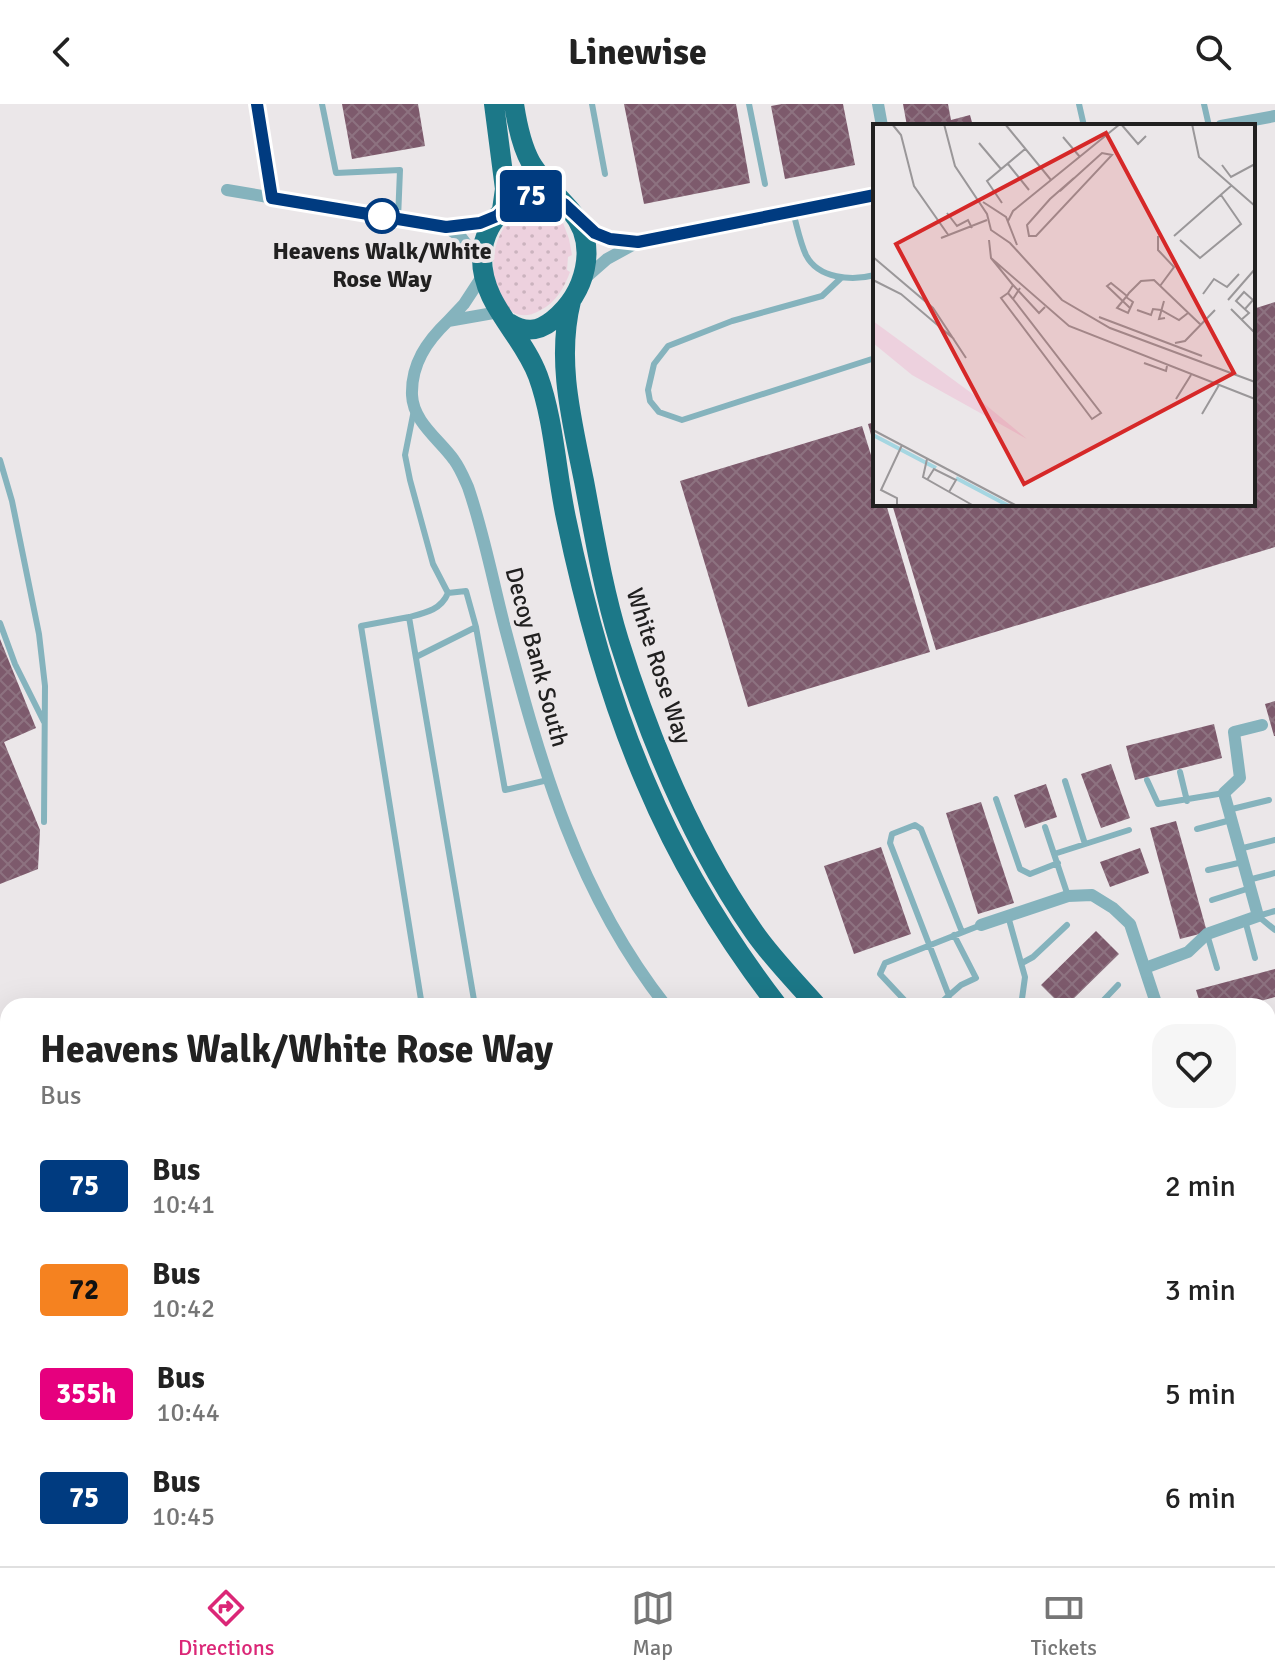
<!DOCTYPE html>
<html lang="en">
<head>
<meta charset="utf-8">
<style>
	:root { --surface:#fff; --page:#f6f6f6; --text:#222; --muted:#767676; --line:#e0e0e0; --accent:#db2777 }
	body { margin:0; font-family:Signika,sans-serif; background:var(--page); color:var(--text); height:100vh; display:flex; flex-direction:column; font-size:30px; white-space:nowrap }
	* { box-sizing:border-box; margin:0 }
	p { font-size:26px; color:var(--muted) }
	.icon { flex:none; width:44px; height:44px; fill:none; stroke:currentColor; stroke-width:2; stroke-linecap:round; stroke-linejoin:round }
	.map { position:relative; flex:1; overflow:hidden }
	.sheet { position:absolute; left:0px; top:894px; width:1276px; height:568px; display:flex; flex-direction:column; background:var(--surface); border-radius:24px 24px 0 0; box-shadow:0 8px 32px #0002 }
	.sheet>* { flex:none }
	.badge { padding:0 16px; border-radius:6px; font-size:28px; line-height:52px }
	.map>.badge { position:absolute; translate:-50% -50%; box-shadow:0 0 0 4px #fff }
	.round { display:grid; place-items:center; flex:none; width:84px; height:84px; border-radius:24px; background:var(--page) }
	.summary { display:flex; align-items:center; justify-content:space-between; height:136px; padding:0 40px }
	h1 { font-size:38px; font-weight:700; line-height:60px }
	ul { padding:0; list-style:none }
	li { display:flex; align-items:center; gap:24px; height:104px; padding:0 40px }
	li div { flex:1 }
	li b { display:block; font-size:30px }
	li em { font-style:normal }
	li .badge { min-width:88px; font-weight:700; text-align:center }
	header { display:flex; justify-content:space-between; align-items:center; height:104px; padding:0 40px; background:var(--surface); font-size:36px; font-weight:700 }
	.tab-bar { display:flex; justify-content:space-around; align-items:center; height:112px; border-top:2px solid var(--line); background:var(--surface); font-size:22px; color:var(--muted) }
	.tab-bar a { display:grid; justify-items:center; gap:4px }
	.tab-bar .active { color:var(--accent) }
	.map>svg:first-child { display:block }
	.grass { fill:url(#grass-dots) }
	.forest { fill:url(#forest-crowns) }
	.building { fill:url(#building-cross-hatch) }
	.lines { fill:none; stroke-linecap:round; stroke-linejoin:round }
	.service { stroke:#85b3bd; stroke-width:6 }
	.minor { stroke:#85b3bd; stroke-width:12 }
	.trunk { stroke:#1c7888; stroke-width:20 }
	.rail { stroke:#353434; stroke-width:4; stroke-dasharray:14 14; stroke-linecap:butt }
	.line-casing { stroke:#fff; stroke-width:18 }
	.line { stroke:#003b80; stroke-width:12 }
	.stop-dot { fill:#fff; stroke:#003b80; stroke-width:4 }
	.labels { text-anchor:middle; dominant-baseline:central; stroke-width:8; stroke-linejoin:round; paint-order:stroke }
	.stop-label { font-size:24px; font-weight:bold; fill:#212020; stroke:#ebe7e9 }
	.street-label { font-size:24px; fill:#212020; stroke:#ebe7e9 }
	.inset-river { fill:none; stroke:#a5d6e1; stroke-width:4 }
	.inset-road { fill:none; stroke:#9a9799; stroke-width:2 }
	.view { fill:#d62828; fill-opacity:0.15; stroke:#d62828; stroke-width:4 }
	.inset-edge { fill:none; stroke:#212020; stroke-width:4 }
</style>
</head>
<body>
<header><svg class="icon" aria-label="back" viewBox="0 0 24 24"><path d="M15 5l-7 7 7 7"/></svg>Linewise<svg class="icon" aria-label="search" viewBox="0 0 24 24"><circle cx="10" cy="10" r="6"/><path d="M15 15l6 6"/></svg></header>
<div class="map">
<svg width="1275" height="1462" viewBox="0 0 1275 1462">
	<defs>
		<pattern id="grass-dots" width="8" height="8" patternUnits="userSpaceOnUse" patternTransform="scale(2)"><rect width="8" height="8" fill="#edd1de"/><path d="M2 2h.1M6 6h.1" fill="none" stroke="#cbb3be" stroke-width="1.8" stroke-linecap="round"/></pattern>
		<pattern id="forest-crowns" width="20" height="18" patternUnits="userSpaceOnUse" patternTransform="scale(2)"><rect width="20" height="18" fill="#edd1de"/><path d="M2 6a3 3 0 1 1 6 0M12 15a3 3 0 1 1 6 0" fill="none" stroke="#cbb3be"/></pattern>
		<pattern id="building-cross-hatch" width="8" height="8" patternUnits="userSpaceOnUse" patternTransform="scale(2)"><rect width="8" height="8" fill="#7d5a6c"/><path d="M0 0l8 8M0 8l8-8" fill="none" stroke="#8d7280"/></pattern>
	</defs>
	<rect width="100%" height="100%" fill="#ebe7e9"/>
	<path class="grass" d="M541,104L540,107L553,110L549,117L554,121L562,116L569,135L572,151L568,153L567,166L570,168C564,184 556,198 541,206C484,239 471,104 541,104Z"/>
	<path class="forest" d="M0,946L8,967V1091L0,1085Z"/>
	<path class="building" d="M342,0H418L425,42L352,55Z
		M624,0H736L750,79L644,100Z
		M782,0H843L855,61L785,75L771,2Z
		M903,0H948L951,16L970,11L973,22H907Z
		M1275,198V443L936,546L892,400H1253V205Z
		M875,318V342H874L868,320Z
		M862,322L875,364V400H886L930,548L748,603L680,377Z
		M0,535L36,624L4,638L40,726L38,765L0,780Z
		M1275,597V632H1274L1265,600Z
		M1214,620L1222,654L1135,676L1126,642Z
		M1111,660L1130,714L1101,724L1081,670Z
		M1046,680L1057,713L1025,724L1014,691Z
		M981,698L1014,799L978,810L946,709Z
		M1176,717L1207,828L1180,835L1150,724Z
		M881,743L911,830L854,850L824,762Z
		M1140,744L1149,769L1110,783L1100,758Z
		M1096,827L1119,850L1066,902H1062L1041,881Z
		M1275,865V893L1243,902H1201L1196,886Z
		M1275,925V975L1268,977V927Z
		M1275,1013V1086L1268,1088V1015Z
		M1275,1093V1129L1268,1131V1095Z
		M1275,1214V1295H1274L1268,1275V1217Z
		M0,1309L8,1321V1350L0,1340Z
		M0,1343L8,1354V1370L0,1376Z
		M716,1454H866V1462H716Z"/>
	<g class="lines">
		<path class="service" d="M322,0L336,69L400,66L398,115
			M592,0L605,70
			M749,0L765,80
			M1079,0L1084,22
			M1204,0L1209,22
			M793,108C797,122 800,138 806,151C818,175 852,177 875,171
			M841,174L822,192L732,217L668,242L654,260L648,286L650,297L659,308L682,316L875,254
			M0,356L12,397L39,530L45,582L44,718
			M448,489L466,487L476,523L505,686L548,676
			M409,513C425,509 441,506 448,489L433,460L410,376L405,351L414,306
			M0,519L15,560L44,618
			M416,553L476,523
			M1180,668L1187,697
			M1147,676L1158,700L1224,689
			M1065,677L1085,740
			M996,695L1020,765L1030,770L1058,759
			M1228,706L1269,696
			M1045,723L1068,792
			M1197,725L1231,716
			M1239,745L1275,736
			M1054,750L1129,726
			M1208,766L1243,758
			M1248,776L1275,769
			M1212,796L1250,784
			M1008,812L1025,873L1021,902
			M1258,812L1275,826
			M1258,812L1275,807
			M1245,816L1255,854
			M1207,830L1217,864
			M1022,859L1033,853L1067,821
			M949,892L890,739L892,730L915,721L921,725L962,828
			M422,902L361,522L409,513L475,902
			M910,902L880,870L885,859L981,821
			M937,902L961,881L976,874L954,831
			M1098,902L1118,881
			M1268,1197L1275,1194"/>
		<path class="minor" d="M257,0L272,94
			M878,0L882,22
			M1221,22L1275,12
			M227,86L446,123L480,119L495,113
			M582,119C599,132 613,135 635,138
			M446,123L461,133L482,161
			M483,171L464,200L448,217L499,208
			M583,176L607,155L638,138L875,91
			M448,217C427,237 411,260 412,291C413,318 440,336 454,356C460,364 464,374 468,383C484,429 493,478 505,524C541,661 577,789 666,902
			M981,821L1068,792L1092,791L1113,804L1130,820L1157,902
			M1145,864L1188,848L1207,830L1258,812L1224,689L1240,674L1234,628L1262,621
			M1268,1143L1275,1140
			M1148,1454L1155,1462"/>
		<path class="trunk" d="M494,0L505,85L502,106
			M564,100C526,76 482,111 482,154C482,201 522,229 538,272C554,316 556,367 566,414C585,505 609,594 646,679C680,760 725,833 778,902
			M571,197C556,257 572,317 584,377C594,430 603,485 619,537C650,636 694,742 754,828C772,854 796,878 817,902
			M509,219C525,229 538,228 553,216C585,190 600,141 571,107C557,91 542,77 531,59C521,41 517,20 514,0
			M1268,1420L1275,1428
			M1262,1454L1269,1462"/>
		<path class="rail" d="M0,1098L8,1109
			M0,1129L8,1140
			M0,1159L8,1169
			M241,1454L248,1462
			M274,1454L281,1462"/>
	</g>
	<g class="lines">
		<defs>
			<path id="line" d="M257,0L272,94L446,123L480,119L497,112L508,101L531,92L544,91L564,100L595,129L610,135L638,138L875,91"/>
		</defs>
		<use href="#line" class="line-casing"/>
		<use href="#line" class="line"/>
	</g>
	<circle class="stop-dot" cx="382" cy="112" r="16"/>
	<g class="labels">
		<g class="stop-label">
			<text x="382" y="147">Heavens Walk/White<tspan x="382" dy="28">Rose Way</tspan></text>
		</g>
		<g class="street-label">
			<text transform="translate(537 553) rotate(75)">Decoy Bank South</text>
			<text transform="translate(659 562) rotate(72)">White Rose Way</text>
		</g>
	</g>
	<g transform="translate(873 20)">
		<rect width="382" height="382" fill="#ebe7e9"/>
		<path d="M0,197L97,268L154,315L39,251L0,219Z" fill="#edd1de"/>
		<path class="inset-river" d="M0,311L63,344M83,354L136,382"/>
		<path class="inset-road" d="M19,0L28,11L41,62L76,112M71,0L82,42L114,90L118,106L137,119L189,176L237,204L382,258M132,0L178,56M248,0L265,20L273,12M319,0L326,33L382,82M190,13L207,33M106,19L128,45M135,40L156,66M349,41L358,53L382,40M187,67L229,29L239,31L163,112H156L154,101L177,75L201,54M110,78L133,93L144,121M129,79L114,57L152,25M74,89L84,102L95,96L99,104M135,97L140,87L247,0M285,112V126L301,143L287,162M301,112L359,61M68,114L114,96M116,116L118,134L196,202L382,275M307,116L327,134L368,100L348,71M0,133L60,184L93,234M118,134L140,161L135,169M0,156L28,170L81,215M140,161L166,189L172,183M330,170L341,155L354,163L366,150M254,172L238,159L234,162L257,184M253,173L260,178L255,189L244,184L253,173L254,172L256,169L268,157L281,156L328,201M140,175L135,169L128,174L219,295L228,289L140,175L147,164M355,176L382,145M291,177L286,195L292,194M358,185L382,209M264,186L278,191L280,185L288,186L306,196L315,189M226,193L329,232M368,196L376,189L363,177L371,168L380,176L372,185M302,219L312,217L342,186M271,239L293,247L294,242M303,275L318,251M329,290L346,261M0,306L144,382M54,335L50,353L101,382M54,356L61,345L83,356L76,368M24,382V374L8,366L29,321"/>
		<path class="view" d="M233,9L361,249L151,360L23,120Z"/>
		<rect width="382" height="382" class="inset-edge"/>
	</g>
</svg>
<b class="badge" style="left:531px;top:92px;background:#003b80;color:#fff">75</b>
<section class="sheet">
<div class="summary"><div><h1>Heavens Walk/White Rose Way</h1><p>Bus</p></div><a class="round"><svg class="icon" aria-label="heart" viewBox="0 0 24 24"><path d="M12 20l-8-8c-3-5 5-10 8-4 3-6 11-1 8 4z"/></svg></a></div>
<ul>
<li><span class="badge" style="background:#003b80;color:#fff">75</span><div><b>Bus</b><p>10:41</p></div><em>2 min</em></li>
<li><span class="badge" style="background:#f58220;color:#111">72</span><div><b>Bus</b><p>10:42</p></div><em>3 min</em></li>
<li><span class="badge" style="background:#e6007e;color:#fff">355h</span><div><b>Bus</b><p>10:44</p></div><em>5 min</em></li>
<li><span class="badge" style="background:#003b80;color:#fff">75</span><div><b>Bus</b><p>10:45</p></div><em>6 min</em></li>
</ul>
</section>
</div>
<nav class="tab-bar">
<a class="active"><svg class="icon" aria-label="directions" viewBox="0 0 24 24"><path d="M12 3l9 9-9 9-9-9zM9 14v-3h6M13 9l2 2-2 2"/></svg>Directions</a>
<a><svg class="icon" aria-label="map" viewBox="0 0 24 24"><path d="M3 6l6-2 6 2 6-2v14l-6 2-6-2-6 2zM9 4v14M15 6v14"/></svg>Map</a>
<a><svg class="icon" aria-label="tickets" viewBox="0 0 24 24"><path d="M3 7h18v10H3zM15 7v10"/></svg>Tickets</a>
</nav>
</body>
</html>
